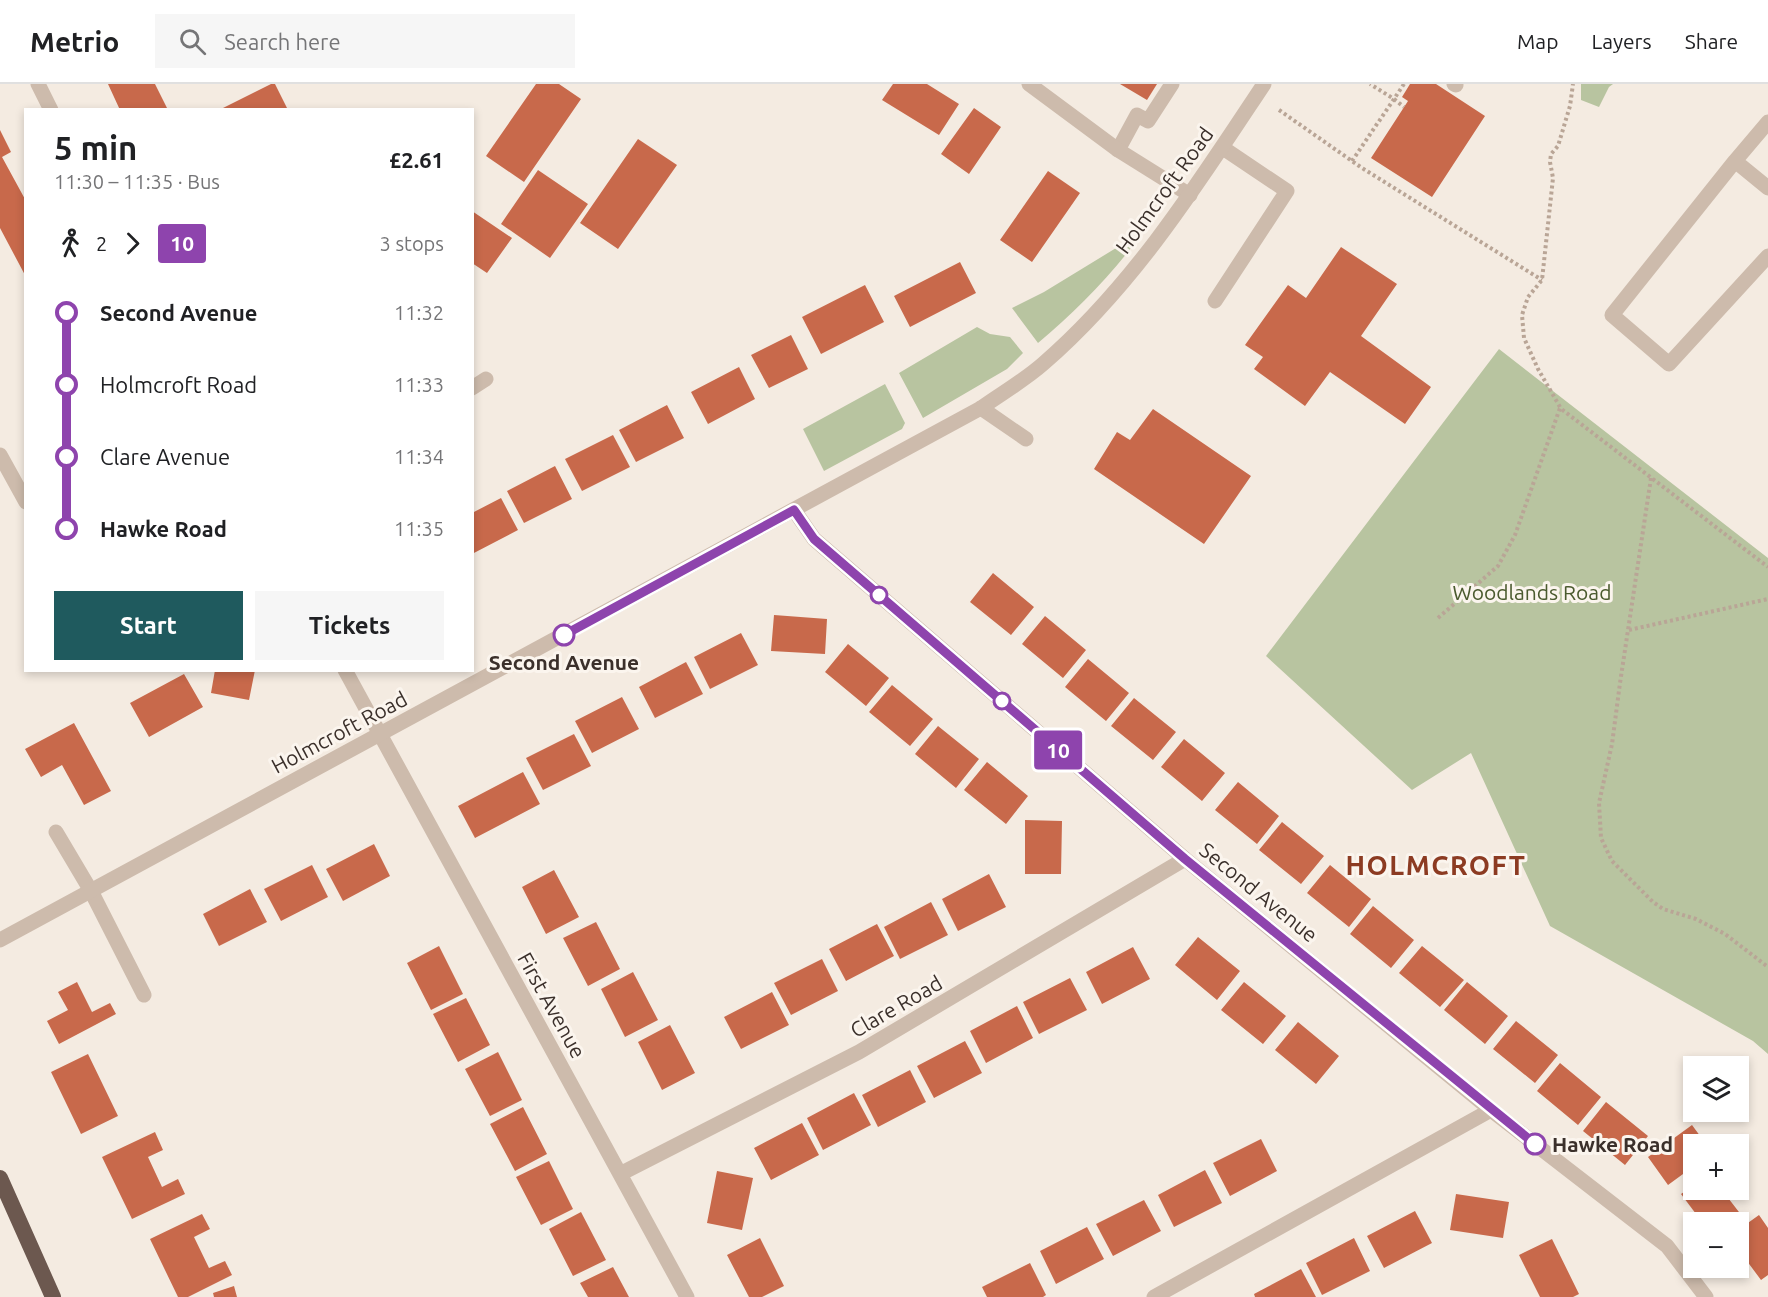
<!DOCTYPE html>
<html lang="en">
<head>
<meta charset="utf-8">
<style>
	:root { --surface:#fff; --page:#f6f6f6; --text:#202124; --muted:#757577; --line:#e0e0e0; --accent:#1f5a5e }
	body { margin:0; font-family:Ubuntu,sans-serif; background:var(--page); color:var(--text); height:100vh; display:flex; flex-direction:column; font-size:22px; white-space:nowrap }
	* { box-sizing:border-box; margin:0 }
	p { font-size:20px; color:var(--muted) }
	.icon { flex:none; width:33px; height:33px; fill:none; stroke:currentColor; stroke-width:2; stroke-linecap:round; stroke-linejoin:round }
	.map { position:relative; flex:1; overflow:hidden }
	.panel { position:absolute; left:24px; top:24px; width:450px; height:564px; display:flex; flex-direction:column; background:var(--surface); border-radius:0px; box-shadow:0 3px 9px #0003 }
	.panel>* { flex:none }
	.badge { padding:0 12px; border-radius:4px; font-size:21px; line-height:39px }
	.buttons { position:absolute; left:1683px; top:972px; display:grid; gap:12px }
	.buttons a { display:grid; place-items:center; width:66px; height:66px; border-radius:0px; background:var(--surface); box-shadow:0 3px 9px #0003; font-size:30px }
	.map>.badge { position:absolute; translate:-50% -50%; box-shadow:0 0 0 3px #fff }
	.legs { display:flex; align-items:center; gap:9px; height:66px; padding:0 30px; font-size:20px }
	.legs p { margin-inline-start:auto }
	.head { display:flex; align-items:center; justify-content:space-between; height:102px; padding:0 30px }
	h1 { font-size:33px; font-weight:600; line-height:45px }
	.cta { display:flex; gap:12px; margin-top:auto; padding:12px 30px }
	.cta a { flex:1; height:69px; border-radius:0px; background:var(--accent); color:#fff; font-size:24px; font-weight:600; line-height:69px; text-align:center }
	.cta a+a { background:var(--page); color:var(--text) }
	ul { padding:0 30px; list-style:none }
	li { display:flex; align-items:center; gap:21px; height:72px; font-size:22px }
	li i { display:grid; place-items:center; width:9px; height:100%; margin:0 8px; background:currentColor }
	li i::after { content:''; width:15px; height:15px; margin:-8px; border:4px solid; border-radius:50%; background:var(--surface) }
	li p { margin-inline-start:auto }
	li:first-child i { background:linear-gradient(#0000 50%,currentColor 0) }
	li:last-child i { background:linear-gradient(currentColor 50%,#0000 0) }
	header { display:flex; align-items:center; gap:36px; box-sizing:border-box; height:84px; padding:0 30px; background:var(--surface); border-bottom:2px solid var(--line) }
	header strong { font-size:28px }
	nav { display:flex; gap:33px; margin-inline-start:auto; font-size:21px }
	.search { width:420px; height:54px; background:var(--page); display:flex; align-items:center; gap:15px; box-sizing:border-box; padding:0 21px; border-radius:0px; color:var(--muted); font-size:22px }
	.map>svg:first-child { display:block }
	.green { fill:#b8c4a0 }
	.building { fill:#c8694b }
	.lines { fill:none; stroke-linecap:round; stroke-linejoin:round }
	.path { stroke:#b9a596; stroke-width:4; stroke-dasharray:3 3; stroke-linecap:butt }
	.service { stroke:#cdbbac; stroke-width:15 }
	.minor { stroke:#cdbbac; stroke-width:15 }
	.tertiary { stroke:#cdbbac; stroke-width:15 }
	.trunk { stroke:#6c584f; stroke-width:16 }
	.line-1-casing { stroke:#fff; stroke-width:14 }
	.line-1 { stroke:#8e44ad; stroke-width:9 }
	.stop-1-dot { fill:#fff; stroke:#8e44ad; stroke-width:3 }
	.labels { text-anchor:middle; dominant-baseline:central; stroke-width:6; stroke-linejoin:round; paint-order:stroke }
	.street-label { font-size:21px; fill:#3b302b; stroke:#fbf5ee }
	.park-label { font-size:21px; fill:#4a5a2e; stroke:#fbf5ee }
	.stop-label { font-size:21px; font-weight:bold; fill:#3b302b; stroke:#fbf5ee }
	.district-label { font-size:27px; font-weight:bold; letter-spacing:1.5px; fill:#8c3b22; stroke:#fbf5ee }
</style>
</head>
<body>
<header>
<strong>Metrio</strong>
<div class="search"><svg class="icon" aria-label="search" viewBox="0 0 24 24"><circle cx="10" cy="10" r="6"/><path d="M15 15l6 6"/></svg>Search here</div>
<nav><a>Map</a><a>Layers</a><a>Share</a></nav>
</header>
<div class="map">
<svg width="1768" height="1213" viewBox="0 0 1768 1213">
	<rect width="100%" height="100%" fill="#f4ebe1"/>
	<path class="green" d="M1581,0H1613L1609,3L1599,23L1581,16Z
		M1139,150L1140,152C1111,192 1076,227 1038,259L1012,224L1044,208Z
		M977,243L990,250L1010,253L1023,269L1007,285L923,334L899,289Z
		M1499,265L1768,474V970L1753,957L1550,842L1471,669L1412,706L1266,572Z
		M885,300L905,339L902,345L824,387L803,345Z"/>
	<path class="building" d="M108,0H155L168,26H120Z
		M271,0H275L288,26H219Z
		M536,0H559L581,15L524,98L486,72Z
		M893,0H927L959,20L939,51L882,16Z
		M1120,0H1157L1147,16Z
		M1410,0H1436L1485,32L1432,113L1371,74L1408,17L1402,13Z
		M974,24L1001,43L969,90L941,70Z
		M0,46L11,68L2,73L26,117V193L0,144Z
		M638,55L677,81L618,165L580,139Z
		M538,86L588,120L550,174L501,140Z
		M1048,87L1080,109L1032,178L1000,156Z
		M472,127L512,154L487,189L472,179Z
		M1341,163L1397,200L1361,252L1431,303L1405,340L1330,288L1305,322L1254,285L1263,273L1245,261L1288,201L1306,214Z
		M960,178L976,209L910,243L894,212Z
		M865,201L884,238L821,270L802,233Z
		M791,251L808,285L769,304L751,271Z
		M739,283L755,315L708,340L691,308Z
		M667,321L684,354L636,378L619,346Z
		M1153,325L1251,392L1204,460L1094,385L1117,348L1130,356Z
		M613,351L630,383L582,407L565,375Z
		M555,382L572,415L524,439L507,407Z
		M501,414L518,446L472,470V429Z
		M993,489L1034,523L1011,551L970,518Z
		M774,531L827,535L825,570L771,567Z
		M1045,532L1086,566L1063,594L1022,560Z
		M741,549L758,581L710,605L694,573Z
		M848,560L889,594L866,622L825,588Z
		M1088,575L1129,609L1106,637L1065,603Z
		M686,578L703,610L655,634L639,603Z
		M215,586H255L249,616L211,609Z
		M184,590L203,623L149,653L130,619Z
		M892,601L933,635L910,662L869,628Z
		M622,613L639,645L592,669L575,637Z
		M1134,614L1176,648L1153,676L1111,642Z
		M74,639L111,707L84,721L62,681L41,693L25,665Z
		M938,642L979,675L956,704L915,670Z
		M574,650L591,682L543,706L526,674Z
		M1184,655L1225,689L1202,717L1161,683Z
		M987,678L1028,712L1006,740L964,706Z
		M523,688L540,720L475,754L458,722Z
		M1238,698L1279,732L1257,760L1215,726Z
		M1025,736L1062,737L1061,790H1025Z
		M1282,738L1324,772L1301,800L1259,766Z
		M374,760L390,792L343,817L326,785Z
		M312,781L328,813L281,837L264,805Z
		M1330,781L1371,815L1349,843L1307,809Z
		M554,786L579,833L546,850L522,803Z
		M989,790L1006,823L958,847L942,815Z
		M250,805L267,838L219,862L203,830Z
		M931,818L948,851L900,875L884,843Z
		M1373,822L1414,856L1391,884L1350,850Z
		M596,838L620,885L588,902L563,854Z
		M877,840L894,872L846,897L829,865Z
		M1198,853L1240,887L1217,916L1175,881Z
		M439,862L463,910L431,926L407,879Z
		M1422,862L1464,896L1440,923L1399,889Z
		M1133,863L1150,895L1102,920L1086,888Z
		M822,875L838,907L791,931L774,899Z
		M633,888L658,936L625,953L601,905Z
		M1070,894L1087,926L1039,950L1023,918Z
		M77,898L92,928L110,919L116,930L59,960L47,937L68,926L58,908Z
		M1244,898L1286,932L1263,960L1221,926Z
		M1467,898L1508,932L1485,960L1444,926Z
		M772,908L789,941L741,965L724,933Z
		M466,914L490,961L458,978L433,930Z
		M1017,922L1033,954L986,979L970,947Z
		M1516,937L1558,971L1535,999L1493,965Z
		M1298,938L1339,972L1316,1000L1275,966Z
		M670,941L695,989L662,1006L638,958Z
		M965,957L982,989L934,1014L917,982Z
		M498,968L522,1016L490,1032L465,985Z
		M88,970L118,1032L81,1050L51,988Z
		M1560,979L1601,1013L1578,1041L1537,1007Z
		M910,986L926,1018L878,1043L862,1011Z
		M854,1009L871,1041L823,1066L807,1034Z
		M1606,1018L1648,1052L1625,1081L1583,1047Z
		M523,1023L547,1070L515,1087L490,1040Z
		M802,1039L819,1071L771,1096L754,1064Z
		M1692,1041L1706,1060H1694V1082L1668,1101L1648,1073Z
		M155,1048L163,1066L148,1073L162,1103L178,1095L185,1110L132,1135L102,1073Z
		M1261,1055L1277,1087L1230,1112L1213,1079Z
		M549,1077L573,1125L541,1141L516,1093Z
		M1205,1086L1222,1119L1174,1143L1158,1111Z
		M717,1087L753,1094L742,1146L707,1139Z
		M1694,1101V1106H1722L1742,1132L1733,1138H1702L1681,1110Z
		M1456,1110L1509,1118L1503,1154L1450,1146Z
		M1144,1116L1161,1147L1113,1172L1096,1140Z
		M1415,1127L1432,1159L1384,1184L1367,1152Z
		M581,1128L606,1176L573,1192L549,1145Z
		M202,1130L210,1145L194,1153L209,1184L225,1177L232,1191L188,1213H178L150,1155Z
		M1759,1131L1768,1144V1191L1761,1196L1738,1165V1146Z
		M1087,1143L1104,1175L1056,1200L1040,1167Z
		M760,1154L784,1202L762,1213H749L727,1171Z
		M1354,1154L1370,1187L1322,1211L1306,1179Z
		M1552,1155L1579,1210L1573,1213H1540L1519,1171Z
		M1030,1179L1046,1211L1043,1213H987L982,1203Z
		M613,1183L629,1213H588L580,1199Z
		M1301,1185L1316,1213H1255L1254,1210Z
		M234,1202L237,1213H214L213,1209Z"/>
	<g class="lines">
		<path class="path" d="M1404,0L1394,15L1404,23
			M1279,26L1362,84L1542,196
			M1352,77L1394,15L1370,0
			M1560,323L1538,285L1524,254L1522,231L1528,213L1542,196L1553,94L1550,78L1551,70L1558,62L1570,22L1573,0
			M1651,394L1620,599L1612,660L1599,719L1601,754L1612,777L1653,818L1663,825L1696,835L1725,850L1768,883
			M1438,534L1498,482L1515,451L1560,324L1768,483
			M1629,546L1768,515"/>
		<path class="service" d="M1454,0L1456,1
			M1768,38L1735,77L1768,104
			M1118,66L1137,31L1148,37L1172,0
			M1735,77L1612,231L1669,280L1768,172
			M1215,217L1287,107L1223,64
			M472,304L486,295
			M981,324L1026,355
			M0,371L26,418
			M56,748L91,807L144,911"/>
		<path class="minor" d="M38,0L51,26
			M1029,0L1118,66L1190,111
			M794,426L814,455L1185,775L1491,1026L1667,1162L1706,1213
			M345,586L687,1213
			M620,1090L859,968L1185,775
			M1154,1213L1491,1026"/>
		<path class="tertiary" d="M0,856L981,324C1002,309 1025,296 1044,279C1134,201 1199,98 1264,0"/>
		<path class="trunk" d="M0,1094L53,1213"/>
	</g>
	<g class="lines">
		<defs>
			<path id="line-1" d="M564,551L794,426L814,455L1185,775L1535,1060"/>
		</defs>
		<use href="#line-1" class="line-1-casing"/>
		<use href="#line-1" class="line-1"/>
	</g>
	<g class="stop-1-dot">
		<circle cx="879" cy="511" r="8"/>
		<circle cx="564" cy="551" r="10"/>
		<circle cx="1002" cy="617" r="8"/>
		<circle cx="1535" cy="1060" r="10"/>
	</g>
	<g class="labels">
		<g class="street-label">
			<text transform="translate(1164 106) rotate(-54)">Holmcroft Road</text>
			<text transform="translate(339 648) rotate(-28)">Holmcroft Road</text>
			<text transform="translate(1259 808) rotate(39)">Second Avenue</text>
			<text transform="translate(552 921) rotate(61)">First Avenue</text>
			<text transform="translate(896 922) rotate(-30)">Clare Road</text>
		</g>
		<g class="park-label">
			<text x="1532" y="508">Woodlands Road</text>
		</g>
		<g class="stop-label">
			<text x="564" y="578">Second Avenue</text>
			<text x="1552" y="1060" text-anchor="start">Hawke Road</text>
		</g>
		<g class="district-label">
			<text x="1436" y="781">HOLMCROFT</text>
		</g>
	</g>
</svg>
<div class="buttons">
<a><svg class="icon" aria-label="layers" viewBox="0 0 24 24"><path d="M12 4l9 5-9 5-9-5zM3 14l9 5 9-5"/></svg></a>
<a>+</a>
<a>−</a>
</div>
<b class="badge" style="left:1058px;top:666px;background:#8e44ad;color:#fff">10</b>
<section class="panel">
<div class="head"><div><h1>5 min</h1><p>11:30 – 11:35 · Bus</p></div><b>£2.61</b></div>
<div class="legs"><svg class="icon" aria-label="walk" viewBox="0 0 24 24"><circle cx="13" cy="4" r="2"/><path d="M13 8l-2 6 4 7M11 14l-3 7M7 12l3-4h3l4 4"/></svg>2<svg class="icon" aria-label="forward" viewBox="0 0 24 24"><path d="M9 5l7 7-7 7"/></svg><b class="badge" style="background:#8e44ad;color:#fff">10</b><p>3 stops</p></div>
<ul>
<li><i style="color:#8e44ad"></i><b>Second Avenue</b><p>11:32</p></li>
<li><i style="color:#8e44ad"></i><span>Holmcroft Road</span><p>11:33</p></li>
<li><i style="color:#8e44ad"></i><span>Clare Avenue</span><p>11:34</p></li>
<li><i style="color:#8e44ad"></i><b>Hawke Road</b><p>11:35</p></li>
</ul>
<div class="cta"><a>Start</a><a>Tickets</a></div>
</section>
</div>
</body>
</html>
